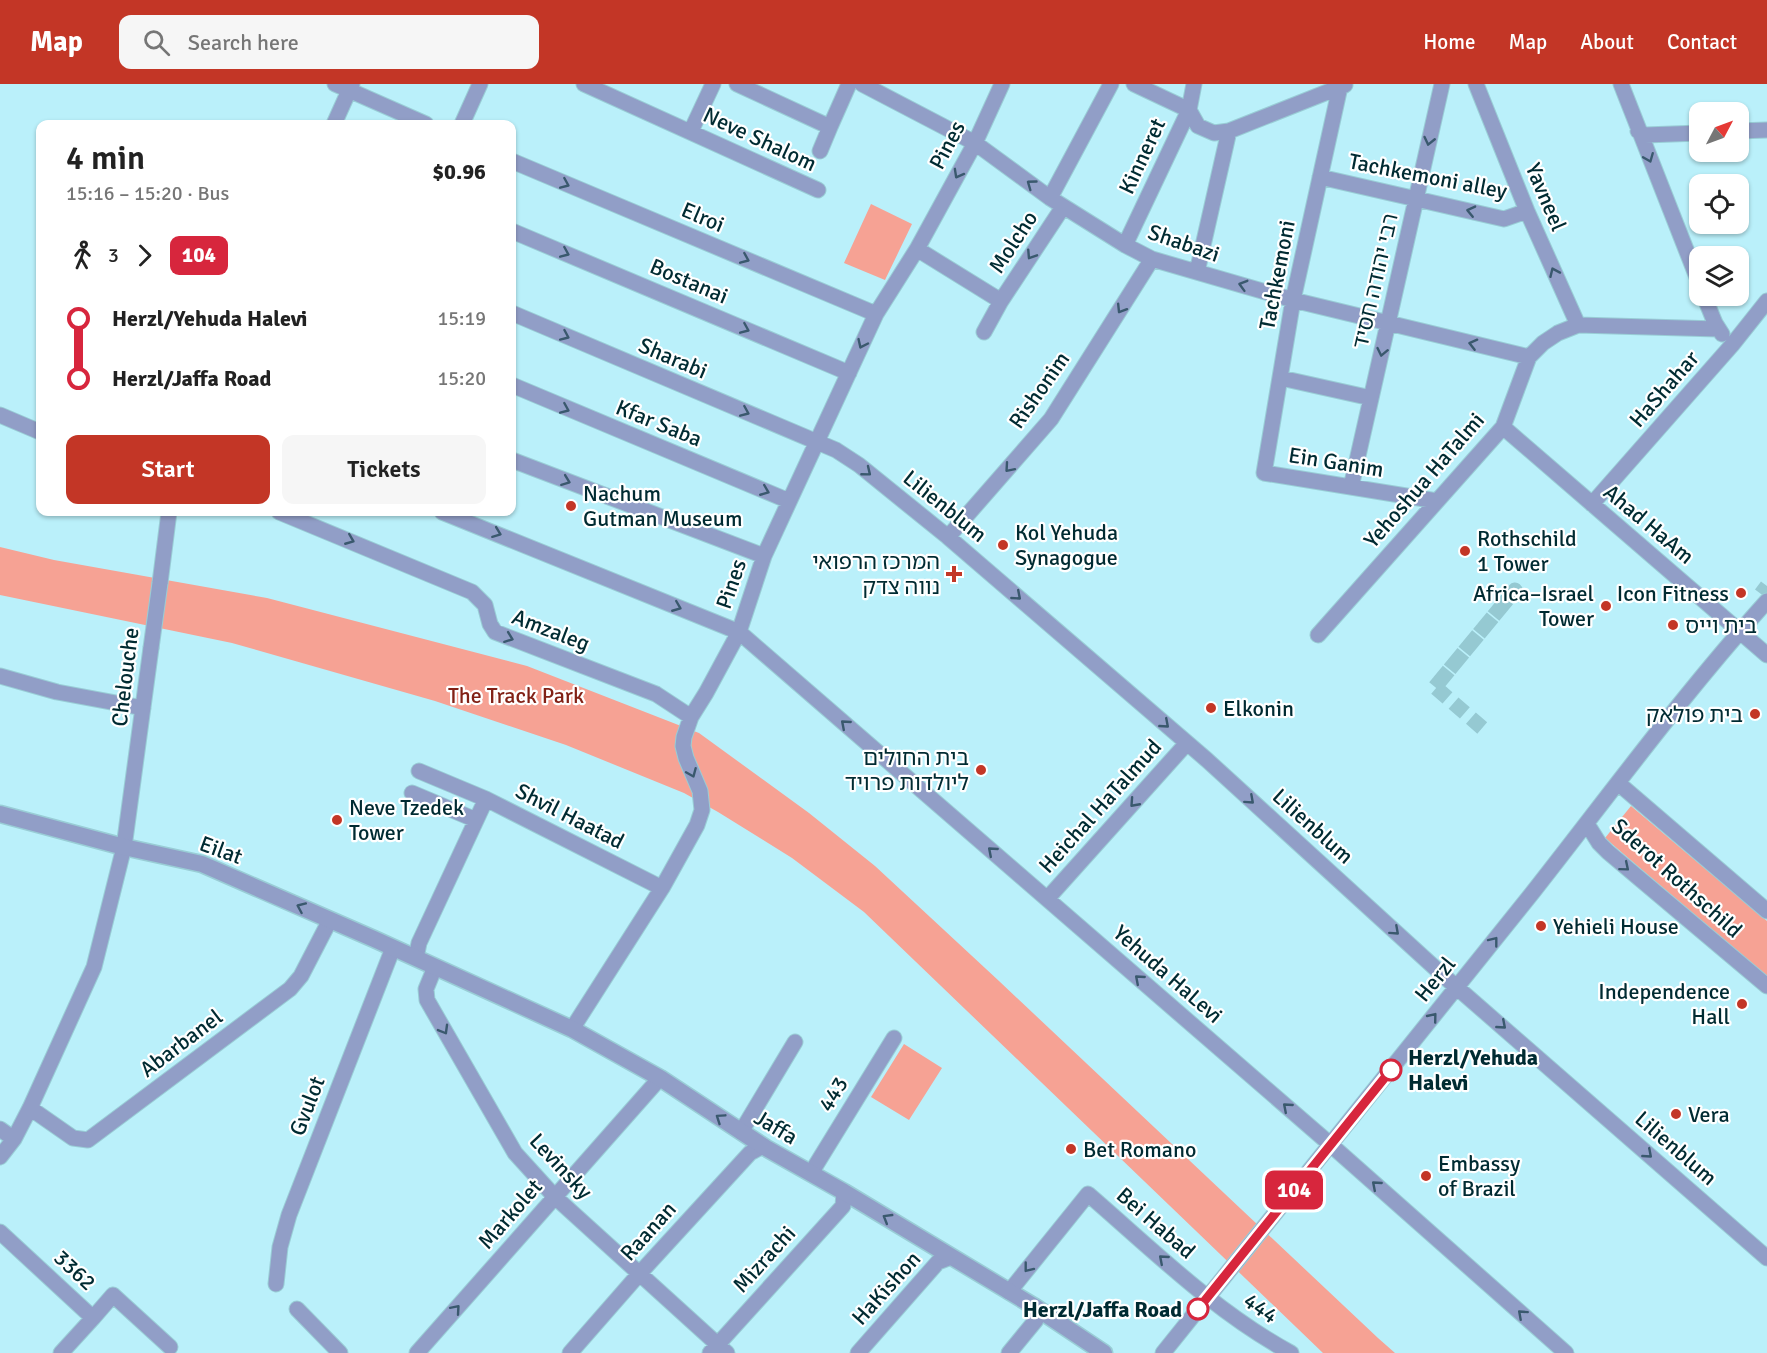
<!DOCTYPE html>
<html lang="en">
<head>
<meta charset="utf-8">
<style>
	:root { --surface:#fff; --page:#f6f6f6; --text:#222; --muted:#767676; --accent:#c33626 }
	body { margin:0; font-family:Signika,"Noto Sans Hebrew",sans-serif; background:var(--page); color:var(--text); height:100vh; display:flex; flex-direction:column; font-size:22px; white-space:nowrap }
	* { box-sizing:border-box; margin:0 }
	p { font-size:20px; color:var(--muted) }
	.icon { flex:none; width:33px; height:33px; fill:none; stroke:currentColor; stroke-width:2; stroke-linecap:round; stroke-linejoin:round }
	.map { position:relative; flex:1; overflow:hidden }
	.sheet { position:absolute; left:36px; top:36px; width:480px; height:396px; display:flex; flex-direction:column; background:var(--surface); border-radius:12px; box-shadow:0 2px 4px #0004 }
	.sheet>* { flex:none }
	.badge { padding:0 12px; border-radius:9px; font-size:21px; line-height:39px }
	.needle { width:39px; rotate:49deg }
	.tools { position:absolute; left:1689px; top:18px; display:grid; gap:12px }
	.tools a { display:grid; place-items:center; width:60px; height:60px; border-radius:12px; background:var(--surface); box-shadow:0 2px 4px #0004; font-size:30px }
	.map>.badge { position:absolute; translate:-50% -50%; box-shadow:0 0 0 3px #fff }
	.legs { display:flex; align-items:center; gap:9px; height:66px; padding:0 30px; font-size:20px }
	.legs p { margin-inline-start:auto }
	.summary { display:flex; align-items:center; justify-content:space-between; height:102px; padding:0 30px }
	h1 { font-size:33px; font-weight:600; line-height:45px }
	.button { display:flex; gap:12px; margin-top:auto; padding:12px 30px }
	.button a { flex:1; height:69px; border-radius:12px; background:var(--accent); color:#fff; font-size:24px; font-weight:600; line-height:69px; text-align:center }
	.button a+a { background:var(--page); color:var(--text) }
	ul { padding:0 30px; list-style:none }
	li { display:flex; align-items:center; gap:21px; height:60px; font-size:22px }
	li i { display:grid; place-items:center; width:9px; height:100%; margin:0 8px; background:currentColor }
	li i::after { content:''; width:15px; height:15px; margin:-8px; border:4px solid; border-radius:50%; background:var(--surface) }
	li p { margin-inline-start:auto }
	li:first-child i { background:linear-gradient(#0000 50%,currentColor 0) }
	li:last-child i { background:linear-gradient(currentColor 50%,#0000 0) }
	header { display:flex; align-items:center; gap:36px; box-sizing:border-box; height:84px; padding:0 30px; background:var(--accent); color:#fff }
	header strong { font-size:28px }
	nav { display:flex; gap:33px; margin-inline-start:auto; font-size:21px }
	.search { width:420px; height:54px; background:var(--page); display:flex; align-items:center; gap:15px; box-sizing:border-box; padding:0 21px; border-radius:12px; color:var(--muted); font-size:22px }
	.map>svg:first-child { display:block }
	.green { fill:#f6a294 }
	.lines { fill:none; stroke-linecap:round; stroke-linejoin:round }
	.minor-tunnel { stroke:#95c9d2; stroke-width:15; stroke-dasharray:15 8; stroke-linecap:butt }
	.minor-casing { stroke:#99cdd6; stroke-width:17 }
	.tertiary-casing { stroke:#99cdd6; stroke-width:19 }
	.minor { stroke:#919ec7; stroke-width:15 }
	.tertiary { stroke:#919ec7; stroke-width:16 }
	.minor-bridge-casing { stroke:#99cdd6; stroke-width:17; stroke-linecap:butt }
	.minor-bridge { stroke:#919ec7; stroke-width:15 }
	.oneway { stroke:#3a596e }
	.line-1-casing { stroke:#fff; stroke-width:14 }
	.line-1 { stroke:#d7263d; stroke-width:9 }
	.poi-dot { fill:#c33626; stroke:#fff; stroke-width:2 }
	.stop-1-dot { fill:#fff; stroke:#d7263d; stroke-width:3 }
	.labels { text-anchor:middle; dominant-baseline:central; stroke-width:4.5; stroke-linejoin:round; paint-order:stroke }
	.street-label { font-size:22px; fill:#002b32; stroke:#fff }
	.poi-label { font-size:22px; fill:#002b32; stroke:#fff; text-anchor:start }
	.park-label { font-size:22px; fill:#822116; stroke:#fff }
	.stop-label { font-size:22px; font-weight:bold; fill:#002b32; stroke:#fff; text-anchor:start }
</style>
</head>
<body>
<header>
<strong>Map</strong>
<div class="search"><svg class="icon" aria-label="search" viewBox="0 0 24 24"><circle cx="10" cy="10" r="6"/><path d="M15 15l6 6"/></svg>Search here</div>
<nav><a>Home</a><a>Map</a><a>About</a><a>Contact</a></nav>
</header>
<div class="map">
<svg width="1767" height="1269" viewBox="0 0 1767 1269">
	<rect width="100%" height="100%" fill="#baf0fa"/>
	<path class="green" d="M871,120L912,140L885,196L844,179Z
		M0,463L54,476L267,514L527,582L699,649L809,729L875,782L999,897L1378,1254L1395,1269H1323L864,828L792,774L718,728L684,709L566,661L435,617L232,559L0,511Z
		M1631,722L1767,837V893L1605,754Z
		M904,960L942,984L909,1036L871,1013Z"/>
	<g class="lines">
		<path class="minor-tunnel" d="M1761,510L1767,502
			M1435,603L1515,506L1435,603L1488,649"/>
		<defs>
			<path id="minor" d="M335,0L426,40
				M584,0L818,106
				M737,0L830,43L849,0
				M862,0L975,59L1050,114L1125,161L1152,175L1293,216L1529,273
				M1134,0L1189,26L1198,42L1214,49L1229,47L1345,1
				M1476,0L1527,127L1578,241
				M1621,0L1700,201
				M1340,3L1293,216L1264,389L1437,417
				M334,40L352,0
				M462,40L480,0
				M691,47L713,0
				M1638,47L1645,51L1700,49
				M1738,47L1767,46
				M820,67L830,43
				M512,77L876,230
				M1320,93L1504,135L1527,127
				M1050,114L1111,0
				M512,147L849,289
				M1125,161L1189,26L1194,0
				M917,165L1001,217L1063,123
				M1197,188L1229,47
				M1704,212L1715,239L1722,250
				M512,229L836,366L859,381L948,453L1207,676L1446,894L1767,1174
				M984,248L1001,217
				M1281,294L1371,314
				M512,301L789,417
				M0,331L40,348
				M1503,343L1767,571
				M512,376L764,472
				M1351,403L1442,0
				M1592,420L1732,261L1767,217
				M279,428L472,508L485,521L490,540L495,548L656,610L691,633
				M442,428L739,548L1331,1061L1566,1269
				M948,453L1051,335L1152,175
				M160,499L169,428
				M1318,551L1503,343L1529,273L1543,259L1558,249L1578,241L1718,245
				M0,592L57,608L143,624
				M419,687L486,715L662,804
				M1618,699L1767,827
				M412,709L476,736
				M1587,740L1599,759L1608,768L1767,902
				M1047,815L1187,659
				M416,874L419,859L486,715
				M435,883L426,905L427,916L515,1069L555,1113L727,1269
				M572,945L662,804L697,741L702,726L700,707L686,674L683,662L684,653L691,633L706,609L739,548L764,472L876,230L917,165L975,59L1002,0
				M30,1024L73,1054L88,1056L290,905L301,892L330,836
				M0,1045L14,1055
				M741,1048L795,958
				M0,1073L14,1055L30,1024L94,883L124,763L151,564
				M811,1089L894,954
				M0,1148L93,1234L113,1211L170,1263
				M276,1200L280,1163L289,1131L393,864
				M1009,1208L1088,1110C1153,1166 1215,1228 1291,1269
				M297,1225L340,1269
				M61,1269L93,1234
				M417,1269L660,994
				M570,1269L640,1189L750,1069L763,1062
				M710,1269L843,1122L844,1108
				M858,1269L938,1178L951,1173
				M1009,1269L1036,1236L1035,1223
				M1163,1269C1286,1115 1410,962 1533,808C1610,710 1684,609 1767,517"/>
			<path id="tertiary" d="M0,730L124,763L202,780L374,855L572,945L660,994L766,1064L844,1108L1035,1223L1104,1269"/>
		</defs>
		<use href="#minor" class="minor-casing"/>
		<use href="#tertiary" class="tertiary-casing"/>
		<use href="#minor" class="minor"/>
		<use href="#tertiary" class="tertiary"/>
		<defs>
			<path id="minor-bridge" d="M151,564L160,499"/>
		</defs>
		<use href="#minor-bridge" class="minor-bridge-casing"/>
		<use href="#minor-bridge" class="minor-bridge"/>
	</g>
	<defs><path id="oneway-chevron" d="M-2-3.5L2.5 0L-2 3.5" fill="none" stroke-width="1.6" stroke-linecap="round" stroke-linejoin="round" transform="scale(1.5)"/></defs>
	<g class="oneway">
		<use href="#oneway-chevron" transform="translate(1429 57) rotate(103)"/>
		<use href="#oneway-chevron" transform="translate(1649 74) rotate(68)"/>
		<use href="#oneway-chevron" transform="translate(958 90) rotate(119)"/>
		<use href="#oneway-chevron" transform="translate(565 100) rotate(23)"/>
		<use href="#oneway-chevron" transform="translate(1031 100) rotate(-144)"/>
		<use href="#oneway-chevron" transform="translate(1471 127) rotate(-167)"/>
		<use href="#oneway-chevron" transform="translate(565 169) rotate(23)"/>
		<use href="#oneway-chevron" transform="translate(1031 171) rotate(123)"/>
		<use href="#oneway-chevron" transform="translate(745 175) rotate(23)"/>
		<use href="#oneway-chevron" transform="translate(1554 188) rotate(-114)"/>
		<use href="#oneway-chevron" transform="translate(1243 201) rotate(-164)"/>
		<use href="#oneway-chevron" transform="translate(1121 225) rotate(122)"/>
		<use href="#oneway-chevron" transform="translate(745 245) rotate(23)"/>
		<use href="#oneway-chevron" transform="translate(565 252) rotate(24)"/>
		<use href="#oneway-chevron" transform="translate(862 260) rotate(115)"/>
		<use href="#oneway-chevron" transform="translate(1473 260) rotate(-166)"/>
		<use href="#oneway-chevron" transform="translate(1382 268) rotate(102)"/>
		<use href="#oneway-chevron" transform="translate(565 325) rotate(23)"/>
		<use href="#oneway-chevron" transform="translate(745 328) rotate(23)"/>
		<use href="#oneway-chevron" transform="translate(1009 384) rotate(131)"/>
		<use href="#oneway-chevron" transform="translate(867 388) rotate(39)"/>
		<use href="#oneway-chevron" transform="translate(566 397) rotate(21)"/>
		<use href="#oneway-chevron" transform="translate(765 407) rotate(22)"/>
		<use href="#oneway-chevron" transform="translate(497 449) rotate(21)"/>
		<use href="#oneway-chevron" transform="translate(350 456) rotate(22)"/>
		<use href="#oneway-chevron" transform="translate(1017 512) rotate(41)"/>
		<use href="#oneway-chevron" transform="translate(677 523) rotate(22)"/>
		<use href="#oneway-chevron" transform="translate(509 554) rotate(21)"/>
		<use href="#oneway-chevron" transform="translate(845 640) rotate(-139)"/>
		<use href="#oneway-chevron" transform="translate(1165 640) rotate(41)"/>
		<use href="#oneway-chevron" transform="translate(692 689) rotate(67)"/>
		<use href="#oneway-chevron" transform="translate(1250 716) rotate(42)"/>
		<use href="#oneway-chevron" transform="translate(1134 719) rotate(132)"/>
		<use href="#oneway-chevron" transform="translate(992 767) rotate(-139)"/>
		<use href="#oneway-chevron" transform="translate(1625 783) rotate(40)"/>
		<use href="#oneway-chevron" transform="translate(301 823) rotate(-156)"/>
		<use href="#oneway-chevron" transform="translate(1395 847) rotate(42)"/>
		<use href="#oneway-chevron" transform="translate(1494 857) rotate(-52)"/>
		<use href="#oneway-chevron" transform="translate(1139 895) rotate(-139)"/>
		<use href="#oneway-chevron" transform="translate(1433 933) rotate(-51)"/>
		<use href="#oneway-chevron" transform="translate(1502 941) rotate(41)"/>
		<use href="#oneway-chevron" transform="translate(444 946) rotate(60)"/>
		<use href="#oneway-chevron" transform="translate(1287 1023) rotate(-139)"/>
		<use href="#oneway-chevron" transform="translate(720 1034) rotate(-146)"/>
		<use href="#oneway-chevron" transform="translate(1648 1070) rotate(41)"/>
		<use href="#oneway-chevron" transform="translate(1376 1101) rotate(-139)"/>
		<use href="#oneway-chevron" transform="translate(887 1134) rotate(-149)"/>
		<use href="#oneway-chevron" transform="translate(1163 1175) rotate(-139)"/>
		<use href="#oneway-chevron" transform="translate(1028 1184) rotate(128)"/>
		<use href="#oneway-chevron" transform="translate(456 1225) rotate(-49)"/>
		<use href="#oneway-chevron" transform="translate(1522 1230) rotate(-138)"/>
	</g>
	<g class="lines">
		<defs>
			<path id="line-1" d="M1198,1225L1391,986"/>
		</defs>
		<use href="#line-1" class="line-1-casing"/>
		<use href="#line-1" class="line-1"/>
	</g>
	<g class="poi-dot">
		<circle cx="571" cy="422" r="6"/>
		<circle cx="1003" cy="461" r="6"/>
		<circle cx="1465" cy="467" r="6"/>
		<path d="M951 481h6v6h6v6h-6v6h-6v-6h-6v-6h6z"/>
		<circle cx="1741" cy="509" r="6"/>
		<circle cx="1606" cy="522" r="6"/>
		<circle cx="1673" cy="541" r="6"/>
		<circle cx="1211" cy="624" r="6"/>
		<circle cx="1755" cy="630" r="6"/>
		<circle cx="981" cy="686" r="6"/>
		<circle cx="337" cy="736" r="6"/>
		<circle cx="1541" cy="842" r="6"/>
		<circle cx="1742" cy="920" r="6"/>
		<circle cx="1676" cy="1030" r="6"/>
		<circle cx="1071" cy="1065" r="6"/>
		<circle cx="1426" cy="1092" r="6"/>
	</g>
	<g class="stop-1-dot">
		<circle cx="1391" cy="986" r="10"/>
		<circle cx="1198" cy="1225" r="10"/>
	</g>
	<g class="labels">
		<g class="street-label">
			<text transform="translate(760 55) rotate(25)">Neve Shalom</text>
			<text transform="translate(947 61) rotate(-62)">Pines</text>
			<text transform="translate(1142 72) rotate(-65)">Kinneret</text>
			<text transform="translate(1428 92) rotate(11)">Tachkemoni alley</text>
			<text transform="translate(1546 113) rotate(67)">Yavneel</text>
			<text transform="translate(703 133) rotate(23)">Elroi</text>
			<text transform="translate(1013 158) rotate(-57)">Molcho</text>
			<text transform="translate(1184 159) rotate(19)">Shabazi</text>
			<text transform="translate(1277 191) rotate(-79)">Tachkemoni</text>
			<text transform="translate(689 197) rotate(23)">Bostanai</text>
			<text transform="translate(1375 197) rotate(-77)">רבי יהודה חסיד</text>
			<text transform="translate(673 274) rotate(23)">Sharabi</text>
			<text transform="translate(1664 305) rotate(-49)">HaShahar</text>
			<text transform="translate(1039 306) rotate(-55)">Rishonim</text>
			<text transform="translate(659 339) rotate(22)">Kfar Saba</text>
			<text transform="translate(1336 378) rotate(9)">Ein Ganim</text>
			<text transform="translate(1424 396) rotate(-49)">Yehoshua HaTalmi</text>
			<text transform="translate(945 422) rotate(39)">Lilienblum</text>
			<text transform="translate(1649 440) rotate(40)">Ahad HaAm</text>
			<text transform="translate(731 500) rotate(-71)">Pines</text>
			<text transform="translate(551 546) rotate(21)">Amzaleg</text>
			<text transform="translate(125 593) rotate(-83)">Chelouche</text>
			<text transform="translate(1100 722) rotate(-48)">Heichal HaTalmud</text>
			<text transform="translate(570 732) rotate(27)">Shvil Haatad</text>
			<text transform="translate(1313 742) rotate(42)">Lilienblum</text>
			<text transform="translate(221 766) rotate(20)">Eilat</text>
			<text transform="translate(1677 794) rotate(42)">Sderot Rothschild</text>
			<text transform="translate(1168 890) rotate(41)">Yehuda HaLevi</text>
			<text transform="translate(1435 895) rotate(-51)">Herzl</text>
			<text transform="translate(181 959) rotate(-37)">Abarbanel</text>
			<text transform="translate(833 1010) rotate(-59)">443</text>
			<text transform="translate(307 1022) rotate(-69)">Gvulot</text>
			<text transform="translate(776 1043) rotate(31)">Jaffa</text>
			<text transform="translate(1676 1064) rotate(41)">Lilienblum</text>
			<text transform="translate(561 1082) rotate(47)">Levinsky</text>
			<text transform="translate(510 1130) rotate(-49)">Markolet</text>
			<text transform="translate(1156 1139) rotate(41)">Bei Habad</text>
			<text transform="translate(648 1147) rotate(-48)">Raanan</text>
			<text transform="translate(764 1175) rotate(-48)">Mizrachi</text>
			<text transform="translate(75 1186) rotate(43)">3362</text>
			<text transform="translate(886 1204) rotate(-48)">HaKishon</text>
			<text transform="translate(1261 1224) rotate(35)">444</text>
		</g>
		<g class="poi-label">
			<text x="583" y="409">Nachum<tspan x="583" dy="25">Gutman Museum</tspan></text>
			<text x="1015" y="448">Kol Yehuda<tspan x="1015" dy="25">Synagogue</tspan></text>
			<text x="1477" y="454">Rothschild<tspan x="1477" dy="25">1 Tower</tspan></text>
			<text x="940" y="477" text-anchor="end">המרכז הרפואי<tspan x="940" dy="25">נווה צדק</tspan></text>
			<text x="1594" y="509" text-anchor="end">Africa–Israel<tspan x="1594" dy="25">Tower</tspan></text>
			<text x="1729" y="509" text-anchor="end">Icon Fitness</text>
			<text x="1685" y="541">בית וייס</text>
			<text x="1223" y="624">Elkonin</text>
			<text x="1743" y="630" text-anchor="end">בית פולאק</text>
			<text x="969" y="673" text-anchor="end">בית החולים<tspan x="969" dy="25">ליולדות פרויד</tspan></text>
			<text x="349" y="723">Neve Tzedek<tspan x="349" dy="25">Tower</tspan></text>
			<text x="1553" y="842">Yehieli House</text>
			<text x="1730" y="907" text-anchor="end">Independence<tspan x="1730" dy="25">Hall</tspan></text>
			<text x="1688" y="1030">Vera</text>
			<text x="1083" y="1065">Bet Romano</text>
			<text x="1438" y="1079">Embassy<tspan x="1438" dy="25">of Brazil</tspan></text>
		</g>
		<g class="park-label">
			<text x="516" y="611">The Track Park</text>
		</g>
		<g class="stop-label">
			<text x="1408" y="973">Herzl/Yehuda<tspan x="1408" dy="25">Halevi</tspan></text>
			<text x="1182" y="1225" text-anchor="end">Herzl/Jaffa Road</text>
		</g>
	</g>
</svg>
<div class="tools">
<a><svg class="needle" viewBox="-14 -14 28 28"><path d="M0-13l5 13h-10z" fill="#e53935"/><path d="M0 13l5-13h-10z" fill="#767676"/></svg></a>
<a><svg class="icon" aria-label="locate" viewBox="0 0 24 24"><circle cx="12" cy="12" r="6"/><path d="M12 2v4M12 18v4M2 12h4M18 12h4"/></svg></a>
<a><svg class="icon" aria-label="layers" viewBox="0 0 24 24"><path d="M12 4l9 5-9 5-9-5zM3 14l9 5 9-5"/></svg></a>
</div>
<b class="badge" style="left:1294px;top:1106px;background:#d7263d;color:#fff">104</b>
<section class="sheet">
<div class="summary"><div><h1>4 min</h1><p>15:16 – 15:20 · Bus</p></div><b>$0.96</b></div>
<div class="legs"><svg class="icon" aria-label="walk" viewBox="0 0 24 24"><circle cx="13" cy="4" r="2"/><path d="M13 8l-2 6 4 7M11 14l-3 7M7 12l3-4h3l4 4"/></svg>3<svg class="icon" aria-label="forward" viewBox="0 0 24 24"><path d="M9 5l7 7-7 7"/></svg><b class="badge" style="background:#d7263d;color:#fff">104</b></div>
<ul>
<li><i style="color:#d7263d"></i><b>Herzl/Yehuda Halevi</b><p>15:19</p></li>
<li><i style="color:#d7263d"></i><b>Herzl/Jaffa Road</b><p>15:20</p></li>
</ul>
<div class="button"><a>Start</a><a>Tickets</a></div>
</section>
</div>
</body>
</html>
